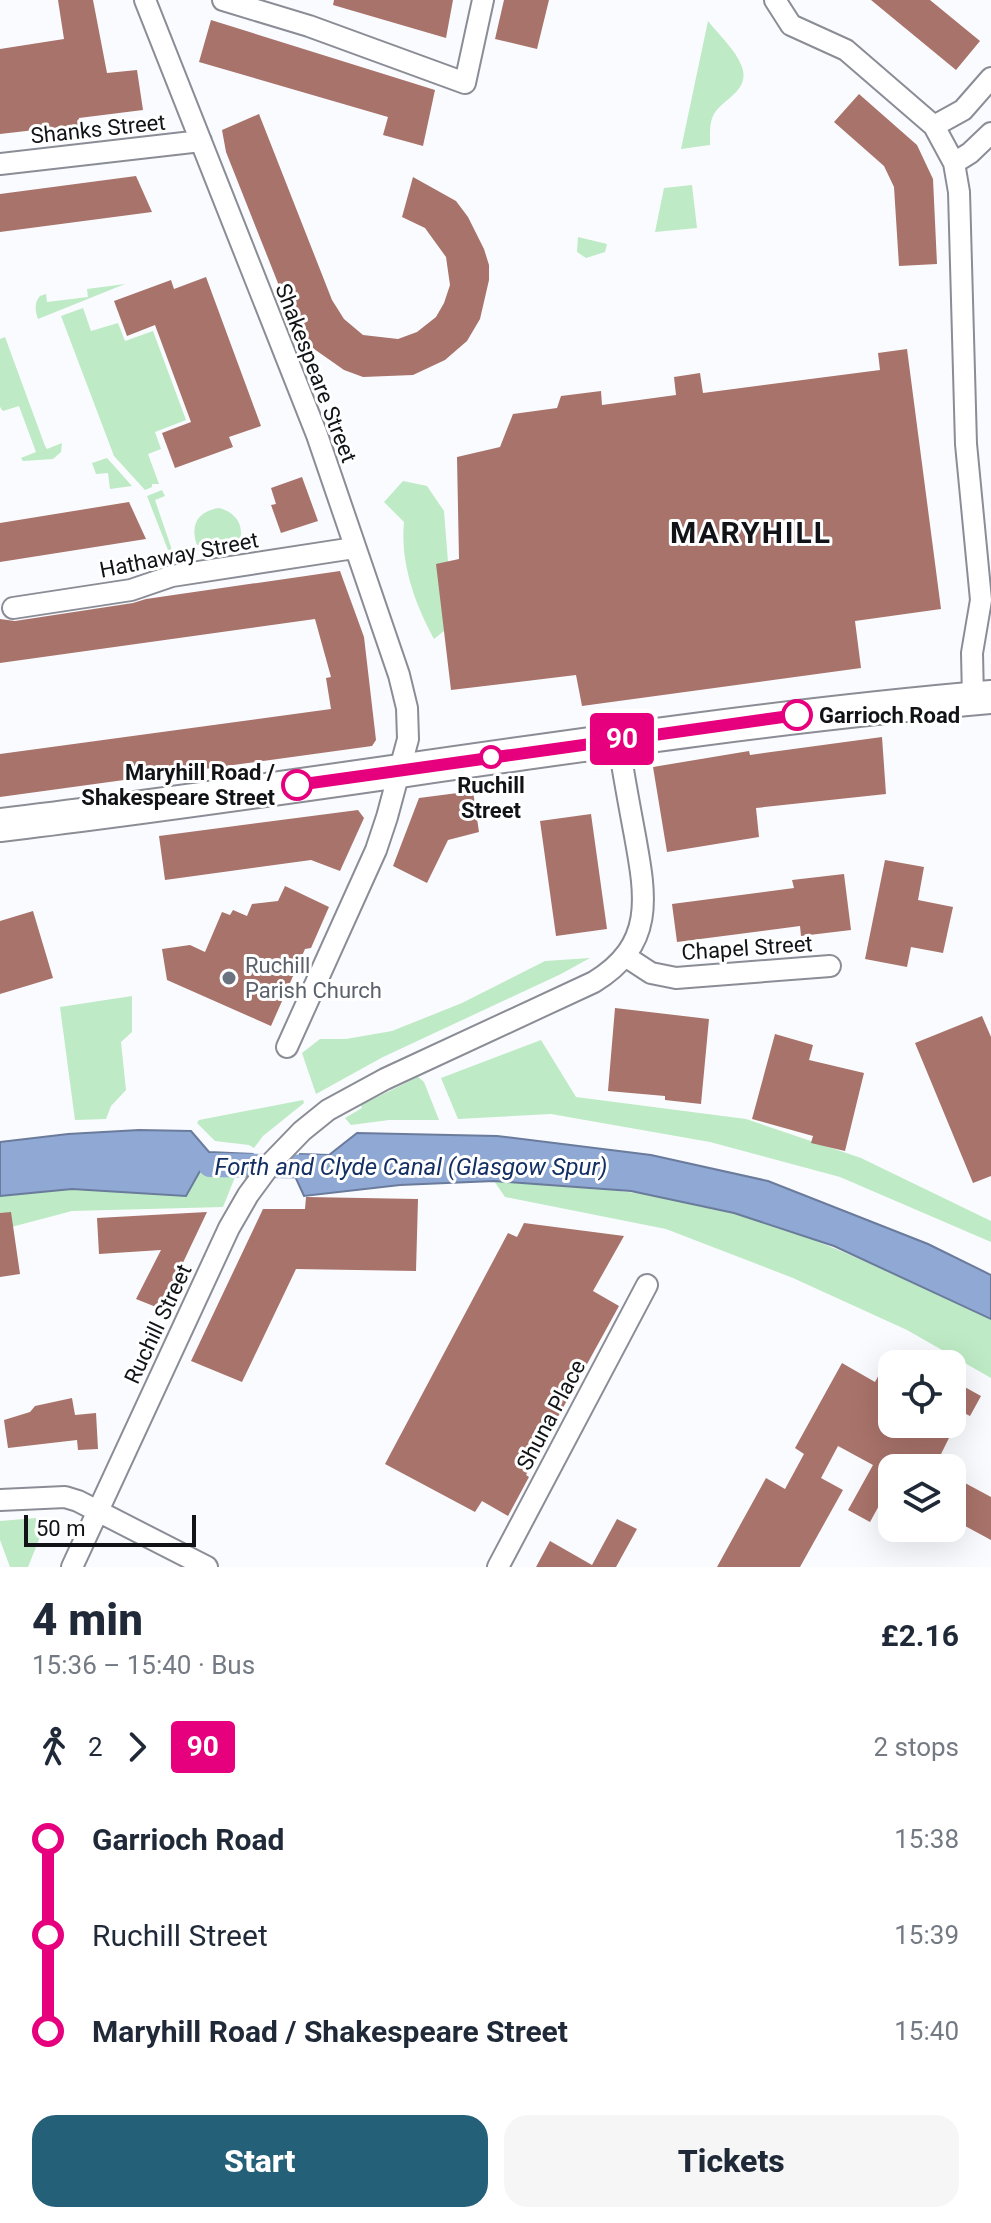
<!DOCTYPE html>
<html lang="en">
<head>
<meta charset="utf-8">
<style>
	:root { --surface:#fff; --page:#f6f6f7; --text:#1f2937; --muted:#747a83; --accent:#246078 }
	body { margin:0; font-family:Roboto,sans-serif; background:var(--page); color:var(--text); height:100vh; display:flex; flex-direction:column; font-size:30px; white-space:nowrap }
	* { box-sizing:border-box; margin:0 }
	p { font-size:26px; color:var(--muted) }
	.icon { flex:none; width:44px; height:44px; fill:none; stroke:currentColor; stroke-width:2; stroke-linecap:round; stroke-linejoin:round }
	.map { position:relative; height:1567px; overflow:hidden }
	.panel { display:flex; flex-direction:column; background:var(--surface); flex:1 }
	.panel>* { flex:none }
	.badge { padding:0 16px; border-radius:6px; font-size:28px; line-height:52px }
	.tools { position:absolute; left:878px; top:1350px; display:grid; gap:16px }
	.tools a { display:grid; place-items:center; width:88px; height:88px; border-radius:16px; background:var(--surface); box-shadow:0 8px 32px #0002; font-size:40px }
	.scale { position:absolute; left:24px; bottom:20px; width:172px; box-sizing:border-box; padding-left:8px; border:4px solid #121316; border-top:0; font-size:22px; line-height:28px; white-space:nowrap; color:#121316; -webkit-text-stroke:6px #fff; paint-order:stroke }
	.map>.badge { position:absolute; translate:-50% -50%; box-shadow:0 0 0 4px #fff }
	.legs { display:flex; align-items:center; gap:12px; height:88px; padding:0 32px; font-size:26px }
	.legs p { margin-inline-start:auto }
	.summary { display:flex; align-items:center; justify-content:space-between; height:136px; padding:0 32px }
	h1 { font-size:44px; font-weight:800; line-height:60px }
	.primary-button { display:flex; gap:16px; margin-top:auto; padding:16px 32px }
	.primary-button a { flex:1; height:92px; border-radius:24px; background:var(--accent); color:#fff; font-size:32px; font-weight:800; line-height:92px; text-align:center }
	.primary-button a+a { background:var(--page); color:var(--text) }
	ul { padding:0 32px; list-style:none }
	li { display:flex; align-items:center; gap:28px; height:96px; font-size:30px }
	li i { display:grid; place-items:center; width:12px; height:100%; margin:0 10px; background:currentColor }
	li i::after { content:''; width:20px; height:20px; margin:-10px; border:6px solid; border-radius:50%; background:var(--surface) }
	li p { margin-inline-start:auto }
	li:first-child i { background:linear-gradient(#0000 50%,currentColor 0) }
	li:last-child i { background:linear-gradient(currentColor 50%,#0000 0) }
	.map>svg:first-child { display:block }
	.green { fill:#beeac5 }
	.water { fill:#8fa8d4; stroke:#6a7b9b; stroke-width:2 }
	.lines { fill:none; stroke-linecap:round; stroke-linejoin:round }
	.canal { stroke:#8fa8d4; stroke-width:24 }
	.building { fill:#a8736a }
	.street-casing { stroke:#8b8d96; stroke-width:24 }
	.primary-casing { stroke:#8b8d96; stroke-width:36 }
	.street { stroke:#fff; stroke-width:20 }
	.primary { stroke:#fff; stroke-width:32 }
	.line-1-casing { stroke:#fff; stroke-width:18 }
	.line-1 { stroke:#e6007e; stroke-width:12 }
	.stop-1-dot { fill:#fff; stroke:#e6007e; stroke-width:4 }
	.worship-dot { fill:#6b7280; stroke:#fff; stroke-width:3 }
	.labels { text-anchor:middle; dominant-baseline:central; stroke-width:6; stroke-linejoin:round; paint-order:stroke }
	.street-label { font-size:22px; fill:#121316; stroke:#fff }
	.stop-label { font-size:22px; font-weight:bold; fill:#121316; stroke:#fff; text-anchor:start }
	.worship-label { font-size:22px; fill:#5b616d; stroke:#fff; text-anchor:start }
	.water-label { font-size:24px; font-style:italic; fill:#132f64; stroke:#fff }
	.district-label { font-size:30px; font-weight:bold; letter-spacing:2px; fill:#121316; stroke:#fff }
</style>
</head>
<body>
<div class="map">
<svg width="991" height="1567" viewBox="0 0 991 1567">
	<rect width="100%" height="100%" fill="#fafbff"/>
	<path class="green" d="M708,21C719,35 736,50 742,67C750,91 724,98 714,114C709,123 710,135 710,145L681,149Z
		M692,185L697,228L655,232L664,188Z
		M578,237L607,244L605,252L586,258L577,252Z
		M125,284L38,319C35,310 34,303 40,296L46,294L47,302L88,297L87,289Z
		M83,308L91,331L118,323L125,341L153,331L186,420L155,432L161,449L148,454L159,484H152V487L145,490L114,456L61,316Z
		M5,337L45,446L47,449L62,443L61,452L53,459L23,461L21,458L36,452L19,406L3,411L0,407V339Z
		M107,458L132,486L110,489L108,473L96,474L92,463Z
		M403,481L427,486L444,511L448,562L444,631L434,639C415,604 400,563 404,522L384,502Z
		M162,490L165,496L155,500L172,550H168L147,496Z
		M219,508C235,512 244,524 240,540L197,545C190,526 197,511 219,508Z
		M590,958L561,974L383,1057L316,1094L302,1053L320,1039H346L392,1031L462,1003L545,961Z
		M132,996V1032L121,1042L126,1090L111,1106L106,1119L75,1120L60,1007Z
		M541,1040L576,1097L746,1119L861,1158L991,1221V1242L840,1177L710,1142L551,1114L458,1119L441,1078Z
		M418,1077L424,1082L439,1120H389L351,1125L345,1118L362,1108L361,1105Z
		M303,1100L304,1103L263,1136L254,1148L249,1145L215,1141L197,1123L199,1120Z
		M200,1171L237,1172L223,1207L72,1211L0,1230V1196L72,1189L185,1196Z
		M494,1181C575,1187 658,1190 737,1213C825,1240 907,1280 991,1319V1378L907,1330L793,1278L666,1229L505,1197Z
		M48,1517L28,1567H10L0,1540V1521Z"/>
	<path class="water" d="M139,1130L191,1131L209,1152L252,1154L237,1172L200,1171L186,1196L72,1189L0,1196V1142L68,1134Z
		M357,1133L497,1136L651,1155L768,1181L928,1244L991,1275V1319L834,1246L734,1213L631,1191L494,1181L400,1185L304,1196L293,1172L300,1154L329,1155Z"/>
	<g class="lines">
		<path class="canal" d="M210,1165L325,1167"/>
	</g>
	<path class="building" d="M58,0H93L107,73L137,70L143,110L79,118V125L0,134V49L64,39Z
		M334,0H453L446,38L333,5Z
		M504,0H549L537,49L495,39Z
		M871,0H930L980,41L956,70Z
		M211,20L435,90L423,146L383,135L388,117L199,62Z
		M859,94L917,145L933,179L937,264L899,266L894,187L884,166L834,122Z
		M259,114L332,300L344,319L363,335L398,339L417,332L436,317L444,303L450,285L446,257L425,228L402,217L413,177L456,201L468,217L484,249L489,265V280L480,319L467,341L445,360L413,375L363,377L344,370L307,344L291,316L226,152L222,130Z
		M136,176L152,212L0,232V194Z
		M206,277L261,426L229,437L233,447L175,468L162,433L191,422L155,325L127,336L114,301L171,280L174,289Z
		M907,349L941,609L855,621L861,668L582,706L576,675L451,690L436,564L459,559L457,457L500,447L513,414L557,408L561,396L601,391L602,405L676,395L674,377L700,373L703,393L880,370L878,353Z
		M302,477L318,521L281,533L271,505L276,504L271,488Z
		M129,502L146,539L0,562V523Z
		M340,571L364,637L376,740L372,746L0,797V754L331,709L326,678L331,677L315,619L0,663V619L15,621L133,603L146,599Z
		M882,737L886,794L756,808L759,837L667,852L653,767L749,751L750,755Z
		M473,791L479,832L448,840L427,883L393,866L419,798Z
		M358,810L364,818L340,871L311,860L165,880L159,836Z
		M591,814L607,929L556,936L540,821Z
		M885,860L924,867L918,900L953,907L943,953L911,947L907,967L865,959Z
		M844,874L851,930L801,936L800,926L677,942L672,904L794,888L792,880Z
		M285,886L329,907L311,948L305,949L271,1026L167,980L162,949L190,945L205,952L222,912L230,915L233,910L247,916L252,904L278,901Z
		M33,911L53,978L0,994V921Z
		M615,1008L709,1019L701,1104L665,1100V1096L608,1091Z
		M982,1016L991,1037V1176L973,1183L915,1043Z
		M775,1034L813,1045L809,1060L864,1073L845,1151L811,1143L813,1136L752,1119Z
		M306,1197L418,1199L416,1271L296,1269L242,1382L191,1361L263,1209H305Z
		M11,1212L20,1274L0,1277V1213Z
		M207,1212L161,1309L136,1299L161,1250L99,1254L97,1218Z
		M524,1223L624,1236L593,1291L619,1306L526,1475L529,1477L508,1516L482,1501L475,1512L385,1464L508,1233L517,1237Z
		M892,1351V1424H956L941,1454L966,1468H892V1482L870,1522L848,1510L873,1465L838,1446L821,1478L843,1490L800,1567H717L766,1478L785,1489L804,1454L795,1448L842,1363L875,1382Z
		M952,1380L981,1396L970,1416L952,1407Z
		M72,1398L75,1415L96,1413L98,1449L78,1450L77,1440L8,1448L4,1420L30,1412L35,1406Z
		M952,1476L991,1497V1540L954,1520L960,1510L952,1506Z
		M617,1519L637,1529L616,1567H536L550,1541L592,1565Z"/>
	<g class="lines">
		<defs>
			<path id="street" d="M145,0L317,435L399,675L407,708L408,739L387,817L376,850L287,1047
				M223,0L309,26L465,83L483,0
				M775,0L791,25L846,50L934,126L954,163L959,192L966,444L981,600L972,653L973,698
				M934,126L963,110L991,78
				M954,163L970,153L991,133
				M0,164L201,141
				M13,608L131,590L172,576L354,548
				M625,956L651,973L676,978L830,966
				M0,1500L65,1497L78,1501L207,1567
				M72,1567L229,1228L248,1195L273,1161L302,1131L328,1110L385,1079L594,982C655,945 646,897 635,836C629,804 623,772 618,739
				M498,1567L647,1285"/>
			<path id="primary" d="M0,825C331,786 659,726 991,697"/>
		</defs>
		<use href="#street" class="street-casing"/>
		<use href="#primary" class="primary-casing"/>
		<use href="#street" class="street"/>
		<use href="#primary" class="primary"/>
	</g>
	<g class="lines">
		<defs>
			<path id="line-1" d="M297,785L797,715"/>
		</defs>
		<use href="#line-1" class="line-1-casing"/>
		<use href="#line-1" class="line-1"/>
	</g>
	<g class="stop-1-dot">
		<circle cx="797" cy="715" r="14"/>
		<circle cx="491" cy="757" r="10"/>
		<circle cx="297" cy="785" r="14"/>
	</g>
	<circle class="worship-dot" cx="229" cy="978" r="8"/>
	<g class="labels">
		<g class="street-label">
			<text transform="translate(98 129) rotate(-6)">Shanks Street</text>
			<text transform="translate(316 373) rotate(69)">Shakespeare Street</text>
			<text transform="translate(179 555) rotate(-11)">Hathaway Street</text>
			<text transform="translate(747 948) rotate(-4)">Chapel Street</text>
			<text transform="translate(158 1324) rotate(-65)">Ruchill Street</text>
			<text transform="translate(551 1415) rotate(-62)">Shuna Place</text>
		</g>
		<g class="stop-label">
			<text x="819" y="715">Garrioch Road</text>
			<text x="275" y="772" text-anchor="end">Maryhill Road /<tspan x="275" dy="25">Shakespeare Street</tspan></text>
			<text x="491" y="785" text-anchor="middle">Ruchill<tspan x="491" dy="25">Street</tspan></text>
		</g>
		<g class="worship-label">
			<text x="245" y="965">Ruchill<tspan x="245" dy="25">Parish Church</tspan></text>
		</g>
		<g class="water-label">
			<text x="411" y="1167">Forth and Clyde Canal (Glasgow Spur)</text>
		</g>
		<g class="district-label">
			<text x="751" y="532">MARYHILL</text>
		</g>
	</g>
</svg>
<div class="tools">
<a><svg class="icon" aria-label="locate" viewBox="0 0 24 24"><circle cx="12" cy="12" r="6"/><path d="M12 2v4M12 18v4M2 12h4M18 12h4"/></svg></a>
<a><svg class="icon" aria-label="layers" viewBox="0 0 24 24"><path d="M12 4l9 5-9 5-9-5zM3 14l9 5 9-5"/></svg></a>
</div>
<div class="scale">50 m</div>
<b class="badge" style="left:622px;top:739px;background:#e6007e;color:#fff">90</b>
</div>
<section class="panel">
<div class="summary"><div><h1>4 min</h1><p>15:36 – 15:40 · Bus</p></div><b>£2.16</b></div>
<div class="legs"><svg class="icon" aria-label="walk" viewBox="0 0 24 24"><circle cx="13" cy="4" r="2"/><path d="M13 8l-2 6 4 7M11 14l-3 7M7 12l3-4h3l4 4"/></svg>2<svg class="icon" aria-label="forward" viewBox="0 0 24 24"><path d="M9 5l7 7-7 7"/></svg><b class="badge" style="background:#e6007e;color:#fff">90</b><p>2 stops</p></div>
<ul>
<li><i style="color:#e6007e"></i><b>Garrioch Road</b><p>15:38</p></li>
<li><i style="color:#e6007e"></i><span>Ruchill Street</span><p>15:39</p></li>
<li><i style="color:#e6007e"></i><b>Maryhill Road / Shakespeare Street</b><p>15:40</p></li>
</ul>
<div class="primary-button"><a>Start</a><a>Tickets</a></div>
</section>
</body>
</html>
